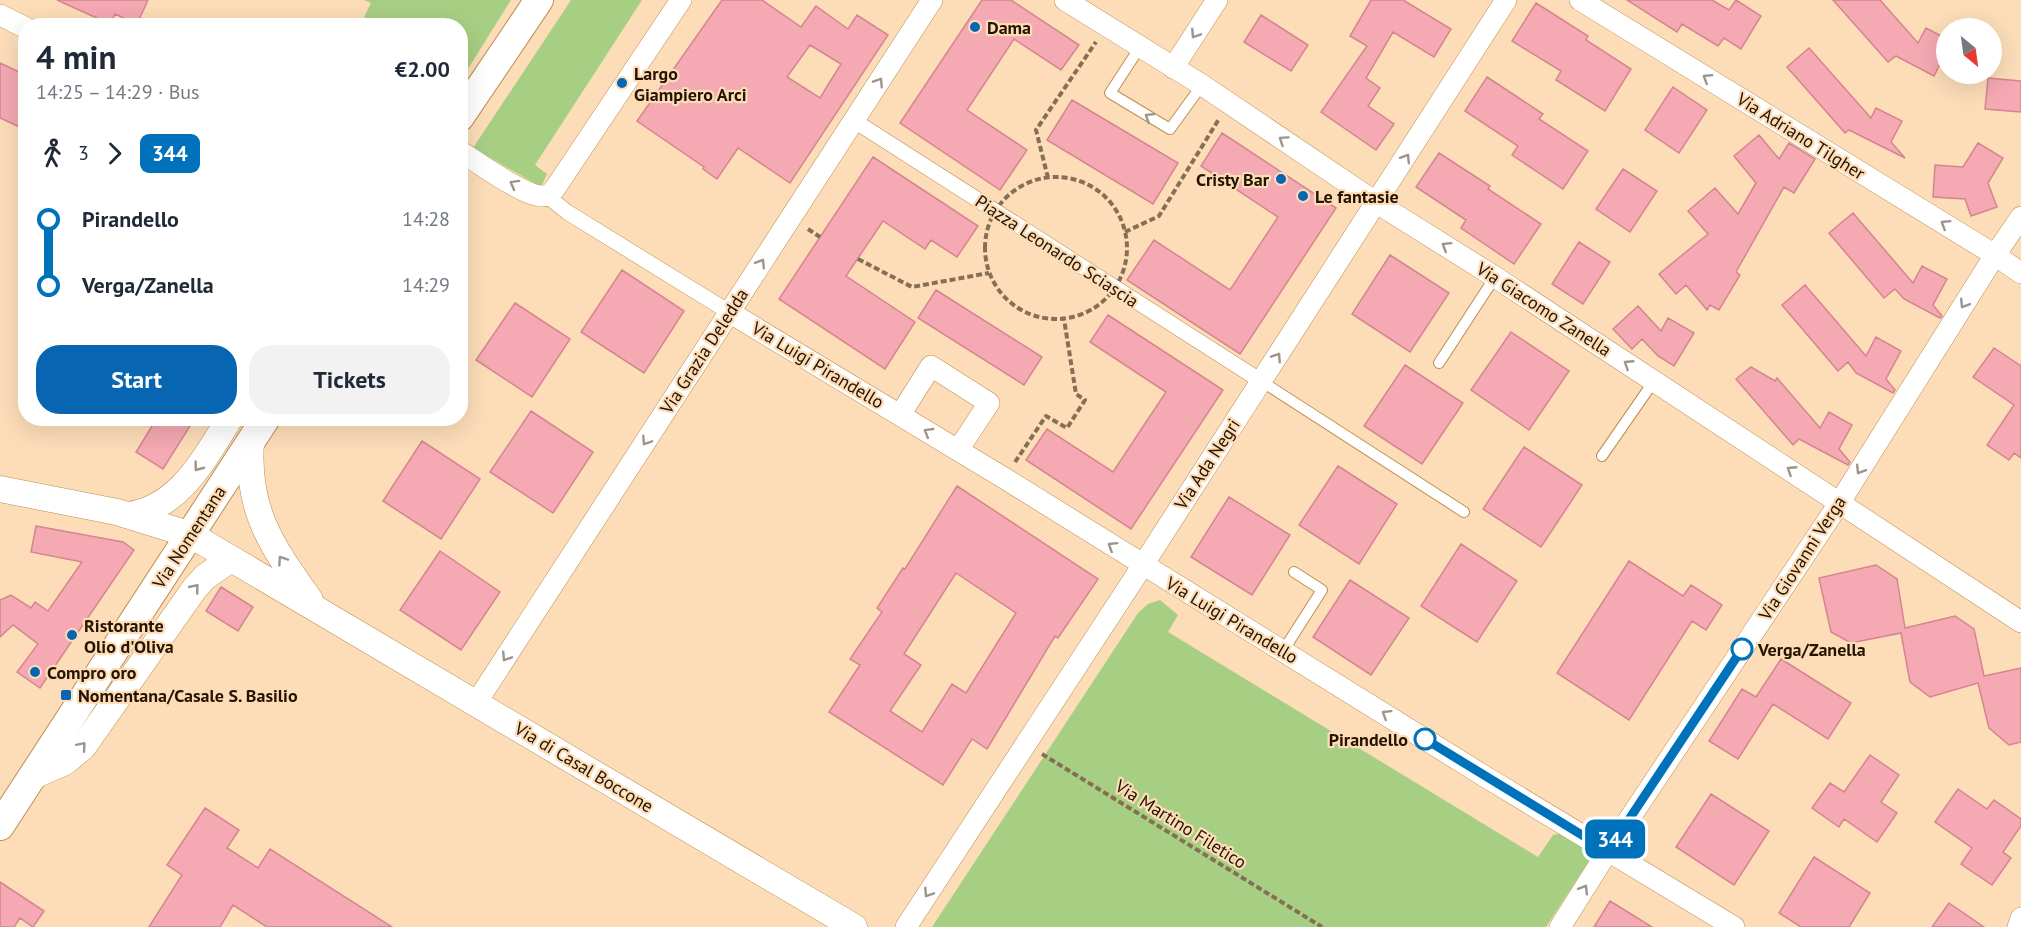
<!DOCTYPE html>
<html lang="en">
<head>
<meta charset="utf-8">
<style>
	:root { --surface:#fff; --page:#f2f2f3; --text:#1f2937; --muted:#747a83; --accent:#0765b2 }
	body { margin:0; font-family:"PT Sans",sans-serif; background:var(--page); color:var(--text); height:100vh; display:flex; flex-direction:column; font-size:22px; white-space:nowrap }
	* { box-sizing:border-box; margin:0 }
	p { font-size:20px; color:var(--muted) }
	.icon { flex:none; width:33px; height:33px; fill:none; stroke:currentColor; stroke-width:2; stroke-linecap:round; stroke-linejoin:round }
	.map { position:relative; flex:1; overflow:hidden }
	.drawer { position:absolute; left:18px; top:18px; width:450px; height:408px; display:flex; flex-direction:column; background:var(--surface); border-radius:24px; box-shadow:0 6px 24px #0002 }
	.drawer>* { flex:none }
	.badge { padding:0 12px; border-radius:9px; font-size:21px; line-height:39px }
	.needle { width:39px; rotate:151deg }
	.controls { position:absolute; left:1936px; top:18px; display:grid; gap:12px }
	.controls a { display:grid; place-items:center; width:66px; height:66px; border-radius:50%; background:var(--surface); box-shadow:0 6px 24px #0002; font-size:30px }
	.map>.badge { position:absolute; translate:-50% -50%; box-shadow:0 0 0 3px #fff }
	.legs { display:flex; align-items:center; gap:9px; height:66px; padding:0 18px; font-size:20px }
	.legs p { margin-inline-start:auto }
	.summary { display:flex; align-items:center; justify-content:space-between; height:102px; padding:0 18px }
	h1 { font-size:33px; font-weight:700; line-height:45px }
	.cta { display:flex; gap:12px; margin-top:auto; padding:12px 18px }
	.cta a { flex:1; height:69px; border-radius:24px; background:var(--accent); color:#fff; font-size:24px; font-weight:700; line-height:69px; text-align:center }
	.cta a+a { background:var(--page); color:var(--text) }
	ul { padding:0 18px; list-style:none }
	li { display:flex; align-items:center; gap:21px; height:66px; font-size:22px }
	li i { display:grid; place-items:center; width:9px; height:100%; margin:0 8px; background:currentColor }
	li i::after { content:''; width:15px; height:15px; margin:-8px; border:4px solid; border-radius:50%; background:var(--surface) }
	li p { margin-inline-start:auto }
	li:first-child i { background:linear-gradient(#0000 50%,currentColor 0) }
	li:last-child i { background:linear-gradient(currentColor 50%,#0000 0) }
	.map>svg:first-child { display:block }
	.green { fill:#a7cf83 }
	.building { fill:#f5a9b2; stroke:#d4858f; stroke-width:1.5; fill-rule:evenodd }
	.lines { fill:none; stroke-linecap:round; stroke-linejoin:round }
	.service-casing { stroke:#be8e51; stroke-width:12 }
	.pedestrian-casing { stroke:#be8e51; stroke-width:16 }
	.minor-casing { stroke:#be8e51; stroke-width:22 }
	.tertiary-casing { stroke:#be8e51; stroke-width:27 }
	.secondary-casing { stroke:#be8e51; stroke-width:30 }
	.path { stroke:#876f54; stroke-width:4; stroke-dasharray:6 3; stroke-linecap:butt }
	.service { stroke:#fff; stroke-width:10 }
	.pedestrian { stroke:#fff; stroke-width:15 }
	.minor { stroke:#fff; stroke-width:21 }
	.tertiary { stroke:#fff; stroke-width:26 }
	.secondary { stroke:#fff; stroke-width:28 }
	.oneway { stroke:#9d958c }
	.line-1-casing { stroke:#fff; stroke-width:14 }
	.line-1 { stroke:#0072bc; stroke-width:9 }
	.poi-dot { fill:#0765b2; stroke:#fcddb8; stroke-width:2 }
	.stop-1-dot { fill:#fff; stroke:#0072bc; stroke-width:3 }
	.labels { text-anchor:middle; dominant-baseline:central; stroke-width:4.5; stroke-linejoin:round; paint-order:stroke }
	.poi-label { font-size:18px; font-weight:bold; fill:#261300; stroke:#fcddb8; text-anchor:start }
	.street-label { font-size:18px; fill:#261300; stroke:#fcddb8 }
	.stop-label { font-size:18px; font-weight:bold; fill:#261300; stroke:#fcddb8; text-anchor:start }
</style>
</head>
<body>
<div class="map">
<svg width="2021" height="927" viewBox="0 0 2021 927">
	<rect width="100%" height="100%" fill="#fcddb8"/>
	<path class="green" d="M364,0H511L461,80L460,26L381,25L364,17L371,3Z
		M571,0H642L535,165L547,174L541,187L473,148Z
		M1160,600L1178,615L1168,632L1538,857L1553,835L1564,833L1596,850L1546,927H932L1138,613L1148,604Z"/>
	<path class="building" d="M57,0H148L137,24L115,14L110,24Z
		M722,0H762L801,27L816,6L848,29L857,15L888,35L790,183L738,148L717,179L703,169L704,167L637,121ZM810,45L841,64L820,98L787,77Z
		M982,0H1011L1079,45L1061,70L1014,39L967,110L1027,150L1000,190L900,123Z
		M1371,0H1403L1451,29L1434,57L1393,32L1366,78L1380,88L1368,106L1394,124L1376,150L1321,112L1367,46L1350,36Z
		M1627,0H1712L1729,10L1736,0L1761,16L1741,49L1724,38L1718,46L1682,24L1677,32Z
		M1833,0H1880L1918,43L1926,28L1947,39V50L1934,76L1896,56L1888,62Z
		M1536,3L1588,36L1586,40L1631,69L1605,111L1556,80L1561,71L1512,41Z
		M1261,15L1308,45L1291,71L1244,42Z
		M1809,48L1871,118L1876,108L1902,121L1891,142L1905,158L1849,130L1845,133L1787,67Z
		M0,63L26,75V130L0,118Z
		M1487,77L1543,114L1539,119L1588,151L1563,189L1512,155L1518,146L1465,111Z
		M1988,78L2021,81V112L1985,109Z
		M1673,87L1707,110L1679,153L1645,130Z
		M1072,100L1178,163L1153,204L1047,140Z
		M1222,133L1336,208L1240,354L1127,280L1154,240L1230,290L1278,217L1201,166Z
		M1759,135L1779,159L1789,143L1815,159L1794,193L1784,187L1736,272L1740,275L1719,310L1710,305L1707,310L1686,285L1676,294L1659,274L1708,234L1688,211L1715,188L1738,214L1756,183L1734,156Z
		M1978,143L2003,158L1988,183L1997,207L1971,216L1965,199L1933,197L1935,165L1963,167Z
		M1439,153L1490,186L1488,189L1541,224L1514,264L1461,228L1466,220L1416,187Z
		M873,157L978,226L957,257L931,240L925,249L883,221L846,276L915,322L885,369L779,299Z
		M1623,169L1657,191L1630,232L1596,209Z
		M1853,213L1913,283L1922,266L1947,279L1933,305L1942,316L1940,318L1904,299L1895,289L1884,298L1829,233Z
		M1579,242L1610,262L1583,304L1552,284Z
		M1390,255L1449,293L1410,352L1352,314Z
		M622,270L684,311L644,373L581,332Z
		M1805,285L1866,356L1876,337L1901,351L1886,379L1895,390L1893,393L1856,373L1848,362L1838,371L1782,305Z
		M936,290L1042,357L1024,385L918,318Z
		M515,303L570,339L532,397L476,360Z
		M1638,306L1661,331L1668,318L1694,333L1674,366L1658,356L1642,339L1632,349L1613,329Z
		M1108,315L1223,390L1131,529L1026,460L1047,429L1113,472L1166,392L1090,342Z
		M1511,332L1569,371L1529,430L1471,390Z
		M1994,348L2021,366V458L2014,453L2009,460L1987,445L2014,405L1973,377Z
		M1405,365L1463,403L1422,464L1364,426Z
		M1751,367L1775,381L1777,378L1820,428L1829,412L1852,425L1839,449L1850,462L1848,465L1799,439L1793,445L1736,379Z
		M531,411L593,452L553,513L490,472Z
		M157,418H177L190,426L163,469L136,452Z
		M422,441L480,479L441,539L383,501Z
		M1524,447L1582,485L1541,547L1483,509Z
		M1338,466L1397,504L1359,564L1299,525Z
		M957,486L1098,579L1058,638L1055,636L987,749L972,739L943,785L829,712L860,665L850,659L882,612L877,608L903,568L905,569ZM956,573L1016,613L966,693L952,684L922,732L890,711L921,665L904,654Z
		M1229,497L1290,535L1252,595L1191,557Z
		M36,526L123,542L134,550L40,688L17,672L38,644L13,625L0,637V600L11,595L31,608L35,602L48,611L82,562L31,552Z
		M1461,544L1517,581L1477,642L1421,606Z
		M440,551L500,592L461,650L400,610Z
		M1629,561L1683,596L1691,585L1722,605L1706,630L1692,621L1629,720L1557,673Z
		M1876,565L1897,579L1905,628L1955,616L1974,629L1984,676L2021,668V742L2009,745L1989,728L1978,683L1930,697L1910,682L1901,633L1851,643L1831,632L1819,578Z
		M1350,580L1409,618L1371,675L1313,637Z
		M221,587L253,607L238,631L206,611Z
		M1781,659L1851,703L1828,739L1773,704L1738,759L1709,741L1742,689L1756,697Z
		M1870,755L1899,775L1881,802L1897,813L1877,842L1844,819L1839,827L1812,808L1830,783L1844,792Z
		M1958,789L1987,809L1994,800L2021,819V826L2003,852L2011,858L1992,885L1961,864L1972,848L1935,822Z
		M1711,794L1769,831L1734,885L1676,847Z
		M205,808L239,830L227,848L258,868L270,849L392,927H267L233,905L220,927H149L182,875L167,865Z
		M1814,857L1870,893L1849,927H1801L1779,913Z
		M0,882L44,911L33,927L20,918L14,927H0Z
		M1610,901L1652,927H1594Z
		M1949,903L1984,927H1932Z"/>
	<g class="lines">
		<defs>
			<path id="service" d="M1140,47L1110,93L1170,129L1202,85
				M1439,363L1495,277
				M1261,381L1464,512
				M1602,456L1654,381
				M1283,651L1322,590L1294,572"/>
			<path id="pedestrian" d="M853,120L1261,381
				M546,195L567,212L729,312"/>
			<path id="minor" d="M1065,0L1202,85L1377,203L1495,277L2021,622
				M1580,0L1995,255L2021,273
				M0,15L26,28
				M1173,68L1217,0
				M460,151C477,162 525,197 543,196C551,196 556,187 560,181L681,0
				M729,312L1004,478L1489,779L1734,927
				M900,415L931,366L989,403L958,450
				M476,703L932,0
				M906,927L1143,565L1506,0
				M1560,927L1608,851L1840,502L1995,255L2021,217
				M2018,927L2021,918"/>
			<path id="tertiary" d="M251,441C246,511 272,546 310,600
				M0,489L117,512L191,535L854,927
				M127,515C179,509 204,459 230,418
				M33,776L65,762L83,747L195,588L205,577L231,559"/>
			<path id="secondary" d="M460,117L539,0
				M0,826L266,418"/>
		</defs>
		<use href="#service" class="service-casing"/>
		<use href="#pedestrian" class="pedestrian-casing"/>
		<use href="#minor" class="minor-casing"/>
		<use href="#tertiary" class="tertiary-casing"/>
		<use href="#secondary" class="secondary-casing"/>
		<path class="path" d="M985 248a71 71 0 1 1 142 0a71 71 0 1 1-142 0Z
			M1048,178L1036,130L1096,42
			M808,229L820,237
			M1125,232L1159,216L1219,119
			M858,259L912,287L989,273
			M1015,462L1046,416L1067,428L1085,400L1076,394L1064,319
			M1042,754L1322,927"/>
		<use href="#service" class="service"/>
		<use href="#pedestrian" class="pedestrian"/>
		<use href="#minor" class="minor"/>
		<use href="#tertiary" class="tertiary"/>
		<use href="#secondary" class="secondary"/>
	</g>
	<defs><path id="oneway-chevron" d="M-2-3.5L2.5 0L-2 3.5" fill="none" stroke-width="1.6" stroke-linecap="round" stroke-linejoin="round" transform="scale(1.5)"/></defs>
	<g class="oneway">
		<use href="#oneway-chevron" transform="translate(1195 34) rotate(123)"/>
		<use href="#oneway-chevron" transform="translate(1707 78) rotate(-148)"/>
		<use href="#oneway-chevron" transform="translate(879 82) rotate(-57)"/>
		<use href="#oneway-chevron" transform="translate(1149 117) rotate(-148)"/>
		<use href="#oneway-chevron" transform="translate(1283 140) rotate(-146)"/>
		<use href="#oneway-chevron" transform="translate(1406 158) rotate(-58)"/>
		<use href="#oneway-chevron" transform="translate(514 184) rotate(-151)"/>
		<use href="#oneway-chevron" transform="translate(1945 224) rotate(-148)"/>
		<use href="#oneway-chevron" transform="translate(1446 246) rotate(-148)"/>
		<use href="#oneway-chevron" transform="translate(761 263) rotate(-58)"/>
		<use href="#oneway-chevron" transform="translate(1964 304) rotate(122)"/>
		<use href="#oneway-chevron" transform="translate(1277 357) rotate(-57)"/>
		<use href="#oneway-chevron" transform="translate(1628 364) rotate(-147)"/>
		<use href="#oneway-chevron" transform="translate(928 432) rotate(-149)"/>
		<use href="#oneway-chevron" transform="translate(646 441) rotate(123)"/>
		<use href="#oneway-chevron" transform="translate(198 467) rotate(127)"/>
		<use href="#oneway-chevron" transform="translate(1791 470) rotate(-147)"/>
		<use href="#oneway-chevron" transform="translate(1860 470) rotate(122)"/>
		<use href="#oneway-chevron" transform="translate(1112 546) rotate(-148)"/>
		<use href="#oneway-chevron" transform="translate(282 560) rotate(-124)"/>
		<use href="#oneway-chevron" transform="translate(195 588) rotate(-51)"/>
		<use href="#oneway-chevron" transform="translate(506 657) rotate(123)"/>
		<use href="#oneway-chevron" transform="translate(1386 714) rotate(-148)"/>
		<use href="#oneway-chevron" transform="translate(82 746) rotate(-49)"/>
		<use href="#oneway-chevron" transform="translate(1584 889) rotate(-58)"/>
		<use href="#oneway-chevron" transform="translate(928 893) rotate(123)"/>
	</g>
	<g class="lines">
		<defs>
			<path id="line-1" d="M1425,739L1608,851L1742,649"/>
		</defs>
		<use href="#line-1" class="line-1-casing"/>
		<use href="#line-1" class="line-1"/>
	</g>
	<g class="poi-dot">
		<circle cx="975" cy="27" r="6"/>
		<circle cx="622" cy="83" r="6"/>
		<circle cx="1281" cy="179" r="6"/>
		<circle cx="1303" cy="196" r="6"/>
		<circle cx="72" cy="635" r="6"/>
		<circle cx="35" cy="672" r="6"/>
		<rect x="60" y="689" width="12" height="12" rx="3"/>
	</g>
	<g class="stop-1-dot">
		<circle cx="1742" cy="649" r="10"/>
		<circle cx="1425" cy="739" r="10"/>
	</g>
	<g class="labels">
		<g class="poi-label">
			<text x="987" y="27">Dama</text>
			<text x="634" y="73">Largo<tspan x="634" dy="21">Giampiero Arci</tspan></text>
			<text x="1269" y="179" text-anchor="end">Cristy Bar</text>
			<text x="1315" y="196">Le fantasie</text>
			<text x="84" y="625">Ristorante<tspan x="84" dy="21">Olio d'Oliva</tspan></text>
			<text x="47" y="672">Compro oro</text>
			<text x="78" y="695">Nomentana/Casale S. Basilio</text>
		</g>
		<g class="street-label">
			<text transform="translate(1801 136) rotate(32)">Via Adriano Tilgher</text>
			<text transform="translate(1057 251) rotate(33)">Piazza Leonardo Sciascia</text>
			<text transform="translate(1544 309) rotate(33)">Via Giacomo Zanella</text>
			<text transform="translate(704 351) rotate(-57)">Via Grazia Deledda</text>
			<text transform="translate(818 365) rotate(31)">Via Luigi Pirandello</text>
			<text transform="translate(1207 464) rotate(-57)">Via Ada Negri</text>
			<text transform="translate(189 537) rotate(-57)">Via Nomentana</text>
			<text transform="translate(1802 558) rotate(-57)">Via Giovanni Verga</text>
			<text transform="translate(1232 620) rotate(31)">Via Luigi Pirandello</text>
			<text transform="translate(584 767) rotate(31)">Via di Casal Boccone</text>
			<text transform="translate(1181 824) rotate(32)">Via Martino Filetico</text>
		</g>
		<g class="stop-label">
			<text x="1758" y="649">Verga/Zanella</text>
			<text x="1408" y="739" text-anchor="end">Pirandello</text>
		</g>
	</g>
</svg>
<div class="controls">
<a><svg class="needle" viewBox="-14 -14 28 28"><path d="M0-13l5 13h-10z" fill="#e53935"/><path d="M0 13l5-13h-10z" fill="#747a83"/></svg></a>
</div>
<b class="badge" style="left:1615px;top:839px;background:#0072bc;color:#fff">344</b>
<section class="drawer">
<div class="summary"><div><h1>4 min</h1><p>14:25 – 14:29 · Bus</p></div><b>€2.00</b></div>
<div class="legs"><svg class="icon" aria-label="walk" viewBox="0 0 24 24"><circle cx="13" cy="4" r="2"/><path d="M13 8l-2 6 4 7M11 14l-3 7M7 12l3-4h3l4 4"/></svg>3<svg class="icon" aria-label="forward" viewBox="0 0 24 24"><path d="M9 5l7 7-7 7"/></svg><b class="badge" style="background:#0072bc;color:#fff">344</b></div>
<ul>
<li><i style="color:#0072bc"></i><b>Pirandello</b><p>14:28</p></li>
<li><i style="color:#0072bc"></i><b>Verga/Zanella</b><p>14:29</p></li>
</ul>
<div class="cta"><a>Start</a><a>Tickets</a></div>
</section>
</div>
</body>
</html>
